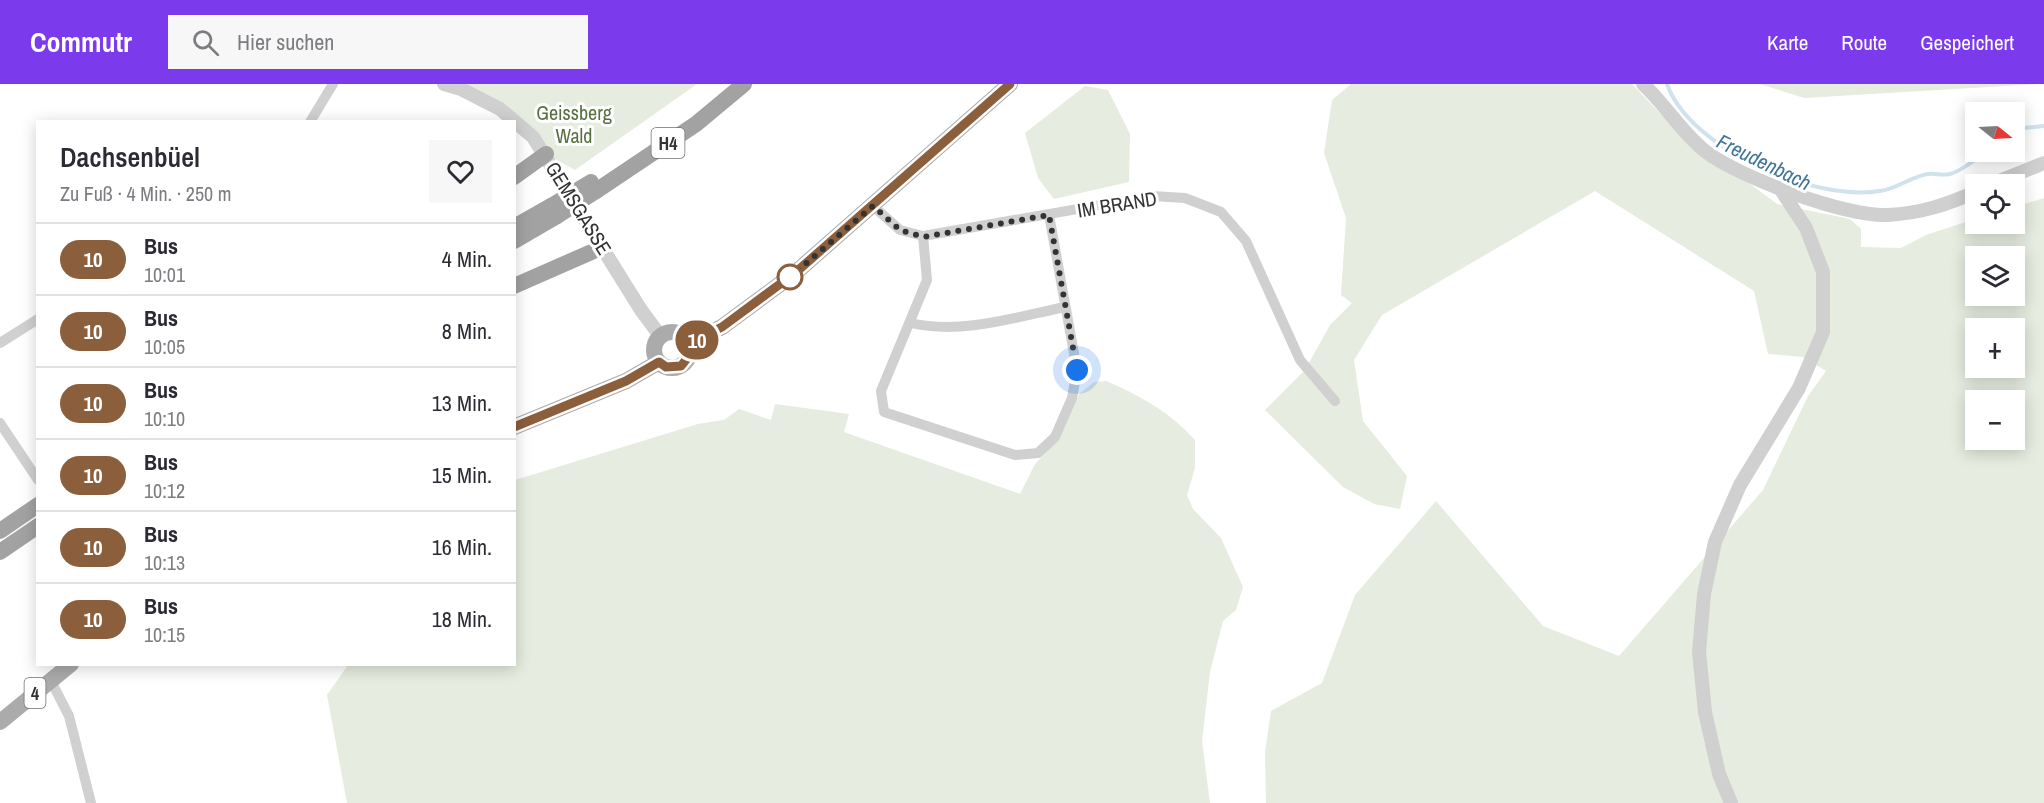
<!DOCTYPE html>
<html lang="de">
<head>
<meta charset="utf-8">
<style>
	:root { --surface:#fff; --page:#f7f7f7; --text:#2b2b33; --muted:#7c7c81; --line:#e1e1e2; --accent:#7c3aed }
	body { margin:0; font-family:"Archivo Narrow",sans-serif; background:var(--page); color:var(--text); height:100vh; display:flex; flex-direction:column; font-size:22px; white-space:nowrap }
	* { box-sizing:border-box; margin:0 }
	p { font-size:20px; color:var(--muted) }
	.icon { flex:none; width:33px; height:33px; fill:none; stroke:currentColor; stroke-width:2; stroke-linecap:round; stroke-linejoin:round }
	.map { position:relative; flex:1; overflow:hidden }
	.sheet { position:absolute; left:36px; top:36px; width:480px; height:546px; display:flex; flex-direction:column; background:var(--surface); border-radius:0px; box-shadow:0 3px 15px #0003 }
	.sheet>* { flex:none }
	.badge { padding:0 12px; border-radius:20px; font-size:21px; line-height:39px }
	.needle { width:39px; rotate:108deg }
	.controls { position:absolute; left:1965px; top:18px; display:grid; gap:12px }
	.controls a { display:grid; place-items:center; width:60px; height:60px; border-radius:0px; background:var(--surface); box-shadow:0 3px 15px #0003; font-size:30px }
	.you { position:absolute; width:30px; height:30px; margin:-15px; border:4px solid #fff; border-radius:50%; background:#1a73e8; box-shadow:0 0 0 9px #1a73e833 }
	.map>.badge { position:absolute; translate:-50% -50%; box-shadow:0 0 0 3px #fff }
	.round { display:grid; place-items:center; flex:none; width:63px; height:63px; border-radius:0px; background:var(--page) }
	.summary { display:flex; align-items:center; justify-content:space-between; height:102px; padding:0 24px }
	h1 { font-size:28px; font-weight:600; line-height:45px }
	ul { padding:0; list-style:none }
	li { display:flex; align-items:center; gap:18px; height:72px; padding:0 24px; border-top:2px solid var(--line) }
	li div { flex:1 }
	li b { display:block; font-size:22px }
	li em { font-style:normal }
	li .badge { min-width:66px; font-weight:700; text-align:center }
	header { display:flex; align-items:center; gap:36px; box-sizing:border-box; height:84px; padding:0 30px; background:var(--accent); color:#fff }
	header strong { font-size:28px }
	nav { display:flex; gap:33px; margin-inline-start:auto; font-size:21px }
	.search { width:420px; height:54px; background:var(--page); display:flex; align-items:center; gap:15px; box-sizing:border-box; padding:0 21px; border-radius:0px; color:var(--muted); font-size:22px }
	.map>svg:first-child { display:block }
	.green { fill:#e6ecdf; fill-rule:evenodd }
	.lines { fill:none; stroke-linecap:round; stroke-linejoin:round }
	.stream { stroke:#cfe2ee; stroke-width:4 }
	.minor { stroke:#d0d0d0; stroke-width:10 }
	.tertiary { stroke:#d0d0d0; stroke-width:14 }
	.primary { stroke:#ababab; stroke-width:16 }
	.trunk { stroke:#a2a2a2; stroke-width:16 }
	.trunk-bridge { stroke:#a2a2a2; stroke-width:16 }
	.line-casing { stroke:#fff; stroke-width:14 }
	.line { stroke:#8b5e3c; stroke-width:9 }
	.walk { stroke:#333; stroke-width:6; stroke-dasharray:0 10.8 }
	.stop-dot { fill:#fff; stroke:#8b5e3c; stroke-width:3 }
	.labels { text-anchor:middle; dominant-baseline:central; stroke-width:6; stroke-linejoin:round; paint-order:stroke }
	.shield { fill:#fff; stroke:#707070; stroke-width:1.5 }
	.shield-label { font-size:18px; font-weight:bold; fill:#333 }
	.park-label { font-size:20px; fill:#56703f; stroke:#fff }
	.street-label { font-size:20px; fill:#333; stroke:#fff }
	.water-label { font-size:21px; font-style:italic; fill:#3f7597; stroke:#fff }
</style>
</head>
<body>
<header>
<strong>Commutr</strong>
<div class="search"><svg class="icon" aria-label="search" viewBox="0 0 24 24"><circle cx="10" cy="10" r="6"/><path d="M15 15l6 6"/></svg>Hier suchen</div>
<nav><a>Karte</a><a>Route</a><a>Gespeichert</a></nav>
</header>
<div class="map">
<svg width="2044" height="719" viewBox="0 0 2044 719">
	<rect width="100%" height="100%" fill="#fff"/>
	<path class="green" d="M444,0H697L575,86L546,70L517,38Z
		M1351,0H1632L1671,41L1777,120L1850,135L1861,145V163L1901,164L1926,151L1975,135L1976,140H2014L2015,123L2044,114V719H1266L1265,668L1271,627L1322,599L1355,511L1436,417L1543,542L1619,572L1763,406L1808,312L1826,287L1803,273L1768,270L1754,207L1595,107L1382,231L1354,276L1363,337L1407,392L1400,425L1374,420L1343,403L1265,326L1305,286L1330,241L1352,219L1341,211L1346,134L1324,69L1332,16ZM1976,172H2014V212H1976ZM1976,244H2014V284H1976ZM1976,316H2014V356H1976Z
		M1760,0H2040L1804,14Z
		M1085,2L1108,6L1130,50L1129,98L1054,115L1038,94L1025,49Z
		M1106,297C1141,312 1170,328 1195,356V384L1187,411L1193,425L1221,454L1243,503L1236,526L1223,537L1210,588L1202,657L1210,719H347L327,611L348,581L514,580L515,396L698,340L724,336L739,325L771,336L775,320L849,330L844,348L1020,410L1035,380L1059,355L1079,310L1094,298Z"/>
	<g class="lines">
		<path class="stream" d="M1667,0C1690,65 1814,118 1880,107C1897,105 1912,92 1928,90C1935,89 1943,92 1950,90C1962,87 1976,75 1985,68
			M2014,45L2044,42"/>
		<path class="minor" d="M310,38L333,0
			M873,122L900,146L923,152L1152,112L1185,114L1221,128L1246,157L1300,276L1335,317
			M923,152L927,196L881,307L884,328L1015,371L1038,369L1055,353L1072,314L1077,286L1049,131
			M911,239C961,251 1016,233 1065,223
			M0,259L38,235
			M0,339L38,396
			M51,597L69,632L91,719"/>
		<path class="tertiary" d="M444,0L461,5L500,25L533,53L641,226L661,253
			M1643,0C1665,20 1680,47 1705,67C1738,93 1846,133 1888,131C1922,129 1945,121 1976,108
			M1992,100L2044,79
			M1731,719L1719,690L1705,628L1699,568L1704,510L1715,458L1740,401L1799,304L1823,248V188L1806,144L1781,106"/>
		<path class="primary" d="M654 266a18 18 0 1 1 36 0a18 18 0 1 1-36 0Z
			M689,259L722,243L795,189L1010,0
			M514,343L626,297L659,278
			M0,638L71,580"/>
		<path class="trunk" d="M514,93L546,70
			M596,107L696,40L744,0
			M514,143L551,122
			M514,157L557,132
			M514,202L603,163
			M0,447L38,421
			M0,468L38,442"/>
		<path class="trunk-bridge" d="M551,122L591,98
			M557,132L596,107"/>
	</g>
	<g class="lines">
		<defs>
			<path id="line" d="M514,343L626,297L659,278L666,283L681,282L689,272V259L722,243L795,189L1010,0"/>
		</defs>
		<use href="#line" class="line-casing"/>
		<use href="#line" class="line"/>
		<path class="walk" d="M790,193L873,122L900,146L923,153L1049,131L1077,286"/>
	</g>
	<circle class="stop-dot" cx="790" cy="193" r="12"/>
	<g class="labels">
		<g class="shield">
			<rect x="651.5" y="44" width="33" height="30" rx="4.5"/>
			<rect x="24.5" y="594" width="21" height="30" rx="4.5"/>
		</g>
		<g class="shield-label">
			<text x="668" y="59">H4</text>
			<text x="35" y="609">4</text>
		</g>
		<g class="park-label">
			<text x="574" y="28">Geissberg<tspan x="574" dy="23">Wald</tspan></text>
		</g>
		<g class="street-label">
			<text transform="translate(1117 120) rotate(-9)">IM BRAND</text>
			<text transform="translate(579 124) rotate(58)">GEMSGASSE</text>
		</g>
		<g class="water-label">
			<text transform="translate(1764 78) rotate(26)">Freudenbach</text>
		</g>
	</g>
</svg>
<div class="controls">
<a><svg class="needle" viewBox="-14 -14 28 28"><path d="M0-13l5 13h-10z" fill="#e53935"/><path d="M0 13l5-13h-10z" fill="#7c7c81"/></svg></a>
<a><svg class="icon" aria-label="locate" viewBox="0 0 24 24"><circle cx="12" cy="12" r="6"/><path d="M12 2v4M12 18v4M2 12h4M18 12h4"/></svg></a>
<a><svg class="icon" aria-label="layers" viewBox="0 0 24 24"><path d="M12 4l9 5-9 5-9-5zM3 14l9 5 9-5"/></svg></a>
<a>+</a>
<a>−</a>
</div>
<div class="you" style="left:1077px;top:286px"></div>
<b class="badge" style="left:697px;top:256px;background:#8b5e3c;color:#fff">10</b>
<section class="sheet">
<div class="summary"><div><h1>Dachsenbüel</h1><p>Zu Fuß · 4 Min. · 250 m</p></div><a class="round"><svg class="icon" aria-label="heart" viewBox="0 0 24 24"><path d="M12 20l-8-8c-3-5 5-10 8-4 3-6 11-1 8 4z"/></svg></a></div>
<ul>
<li><span class="badge" style="background:#8b5e3c;color:#fff">10</span><div><b>Bus</b><p>10:01</p></div><em>4 Min.</em></li>
<li><span class="badge" style="background:#8b5e3c;color:#fff">10</span><div><b>Bus</b><p>10:05</p></div><em>8 Min.</em></li>
<li><span class="badge" style="background:#8b5e3c;color:#fff">10</span><div><b>Bus</b><p>10:10</p></div><em>13 Min.</em></li>
<li><span class="badge" style="background:#8b5e3c;color:#fff">10</span><div><b>Bus</b><p>10:12</p></div><em>15 Min.</em></li>
<li><span class="badge" style="background:#8b5e3c;color:#fff">10</span><div><b>Bus</b><p>10:13</p></div><em>16 Min.</em></li>
<li><span class="badge" style="background:#8b5e3c;color:#fff">10</span><div><b>Bus</b><p>10:15</p></div><em>18 Min.</em></li>
</ul>
</section>
</div>
</body>
</html>
